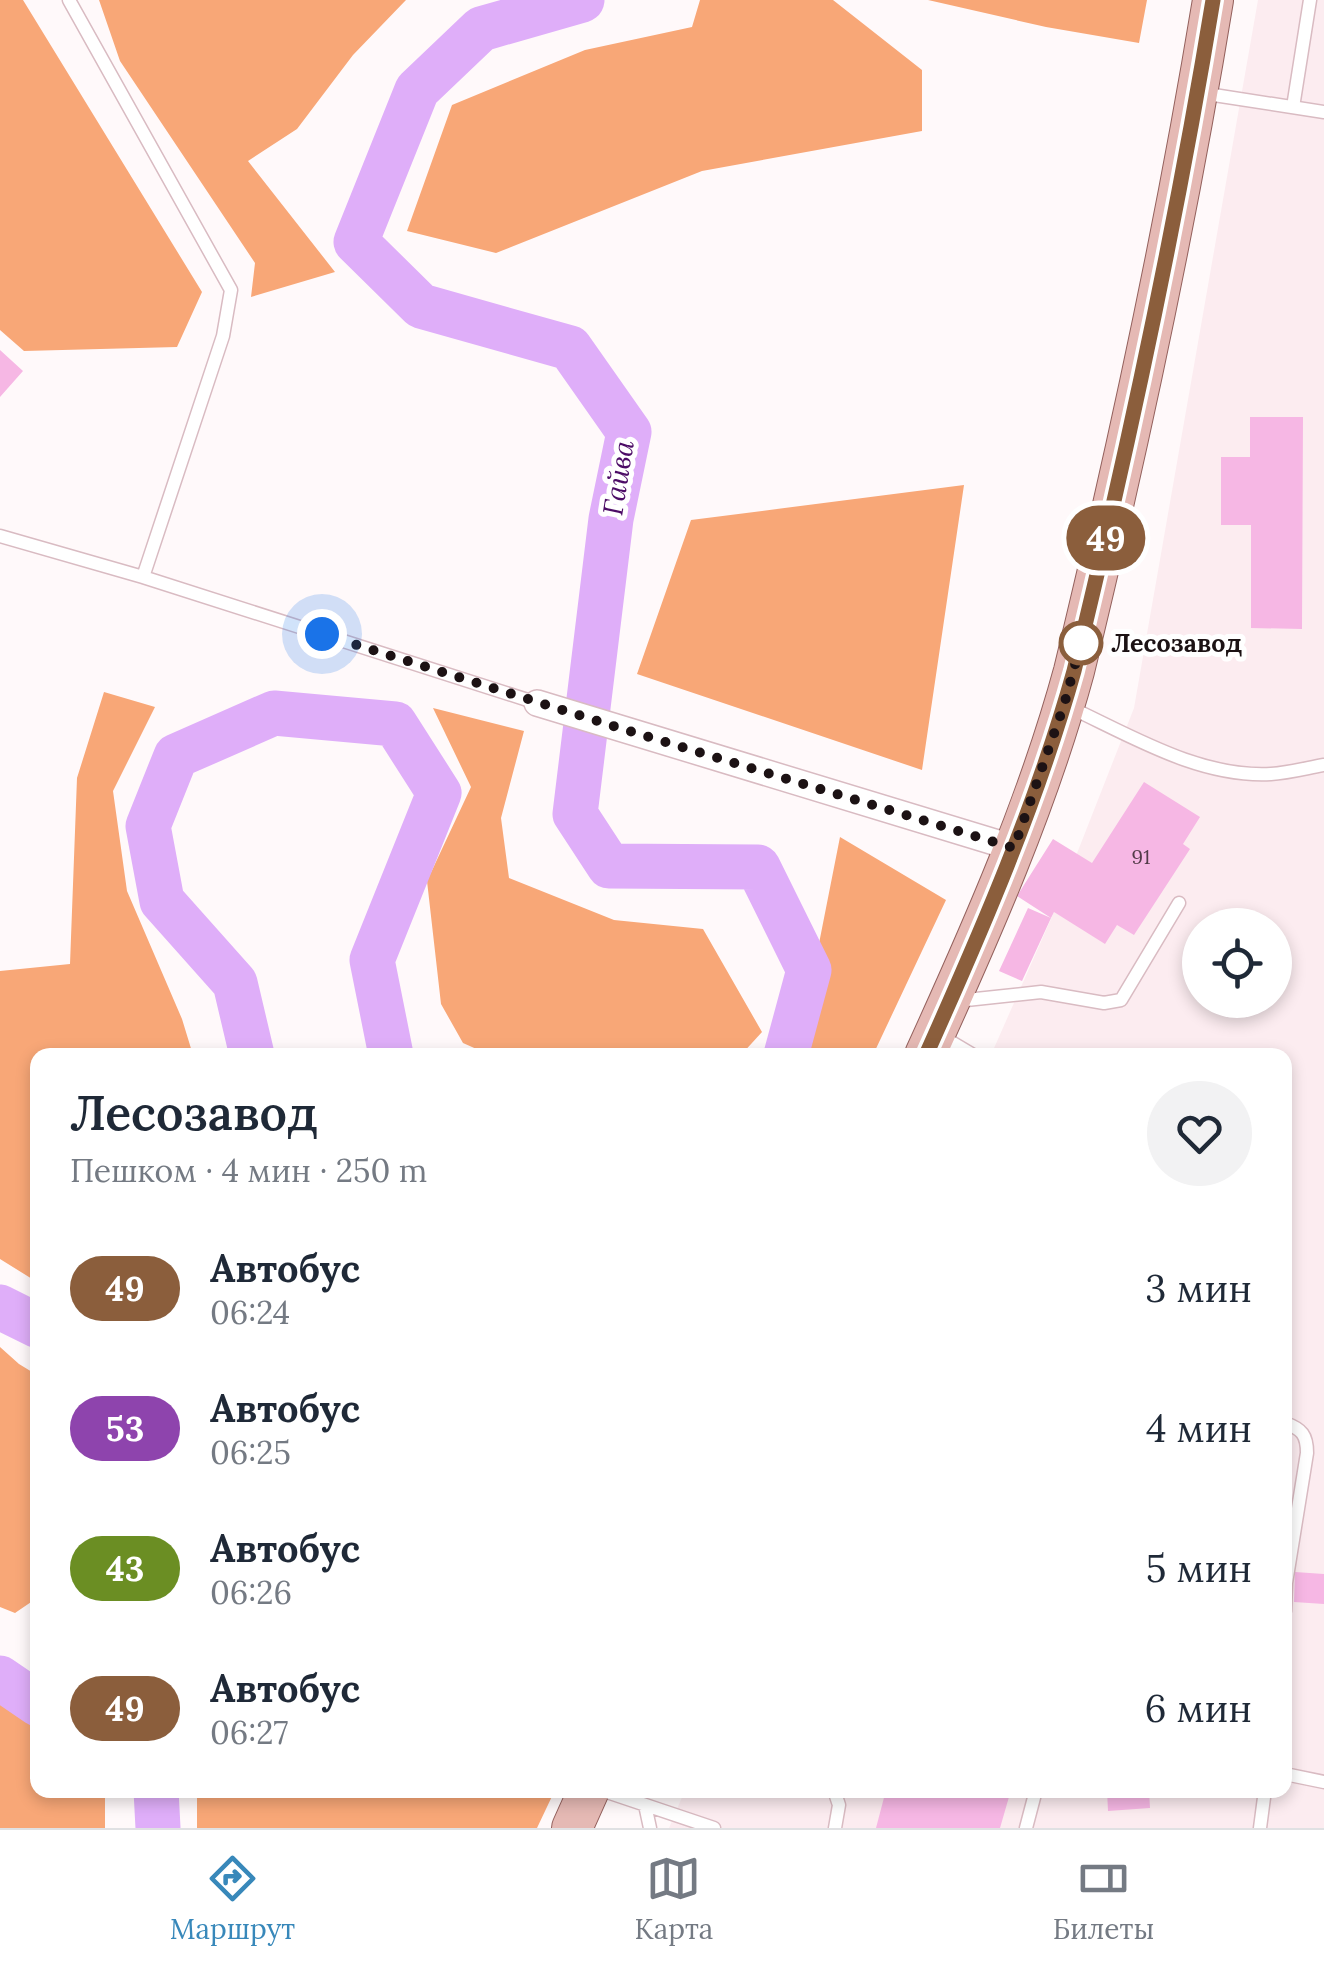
<!DOCTYPE html>
<html lang="ru">
<head>
<meta charset="utf-8">
<style>
	:root { --surface:#fff; --page:#f2f2f3; --text:#1f2937; --muted:#747a83; --line:#e0e1e3; --accent:#3888ba }
	body { margin:0; font-family:Lora,serif; background:var(--page); color:var(--text); height:100vh; display:flex; flex-direction:column; font-size:38px; white-space:nowrap }
	* { box-sizing:border-box; margin:0 }
	p { font-size:32px; color:var(--muted) }
	.icon { flex:none; width:55px; height:55px; fill:none; stroke:currentColor; stroke-width:2; stroke-linecap:round; stroke-linejoin:round }
	.map { position:relative; flex:1; overflow:hidden }
	.drawer { position:absolute; left:30px; top:1048px; width:1262px; height:750px; display:flex; flex-direction:column; background:var(--surface); border-radius:20px; box-shadow:0 5px 15px #0003 }
	.drawer>* { flex:none }
	.badge { padding:0 20px; border-radius:32px; font-size:35px; line-height:65px }
	.tools { position:absolute; left:1182px; top:908px; display:grid; gap:20px }
	.tools a { display:grid; place-items:center; width:110px; height:110px; border-radius:50%; background:var(--surface); box-shadow:0 5px 15px #0003; font-size:50px }
	.you { position:absolute; width:50px; height:50px; margin:-25px; border:8px solid #fff; border-radius:50%; background:#1a73e8; box-shadow:0 0 0 15px #1a73e833 }
	.map>.badge { position:absolute; translate:-50% -50%; box-shadow:0 0 0 5px #fff }
	.round { display:grid; place-items:center; flex:none; width:105px; height:105px; border-radius:52px; background:var(--page) }
	.summary { display:flex; align-items:center; justify-content:space-between; height:170px; padding:0 40px }
	h1 { font-size:48px; font-weight:600; line-height:75px }
	ul { padding:0; list-style:none }
	li { display:flex; align-items:center; gap:30px; height:140px; padding:0 40px }
	li div { flex:1 }
	li b { display:block; font-size:38px }
	li em { font-style:normal }
	li .badge { min-width:110px; font-weight:700; text-align:center }
	.dock { display:flex; justify-content:space-around; align-items:center; height:140px; border-top:2px solid var(--line); background:var(--surface); font-size:28px; color:var(--muted) }
	.dock a { display:grid; justify-items:center; gap:5px }
	.dock .on { color:var(--accent) }
	.map>svg:first-child { display:block }
	.built { fill:#fcecf0; fill-rule:evenodd }
	.forest { fill:#f8a777 }
	.lines { fill:none; stroke-linecap:round; stroke-linejoin:round }
	.river { stroke:#dfaef9; stroke-width:45 }
	.building { fill:#f6b7e4 }
	.lane-casing { stroke:#d9bbc2; stroke-width:15 }
	.street-casing { stroke:#d9bbc2; stroke-width:28 }
	.primary-casing { stroke:#93605c; stroke-width:42 }
	.lane { stroke:#fff; stroke-width:12 }
	.street { stroke:#fff; stroke-width:25 }
	.primary { stroke:#e5b9b4; stroke-width:40 }
	.line-casing { stroke:#fff; stroke-width:22 }
	.line { stroke:#8b5e3c; stroke-width:15 }
	.walk { stroke:#1c1214; stroke-width:10; stroke-dasharray:0 18 }
	.stop-dot { fill:#fff; stroke:#8b5e3c; stroke-width:5 }
	.labels { text-anchor:middle; dominant-baseline:central; stroke-width:10; stroke-linejoin:round; paint-order:stroke }
	.number-label { font-size:20px; fill:#523b48 }
	.stop-label { font-size:25px; font-weight:bold; fill:#1c1214; stroke:#fff; text-anchor:start }
	.water-label { font-size:28px; font-style:italic; fill:#4c0c66; stroke:#fff }
</style>
</head>
<body>
<div class="map">
<svg width="1324" height="1828" viewBox="0 0 1324 1828">
	<rect width="100%" height="100%" fill="#fff9fa"/>
	<path class="built" d="M1258,0H1324V1828H669L685,1790H1285V1055H991L1054,912L1134,708ZM1200,925H1275V1000H1200Z"/>
	<path class="forest" d="M0,0H23L202,292L177,347L24,351L0,330Z
		M99,0H406L353,55L297,129L248,161L335,272L251,297L255,263L120,61Z
		M700,0H833L922,70V131L702,171L496,253L407,231L452,105L585,50L692,27Z
		M928,0H1147L1139,43L1046,27Z
		M964,485L922,770L637,674L691,520Z
		M104,692L155,707L113,791L127,891L182,1019L193,1055H38L37,1282L0,1259V971L70,964L77,778Z
		M433,708L524,731L501,818L509,878L614,920L703,929L762,1032L741,1055H490L463,1043L441,1004L427,881L471,787Z
		M840,837L946,900L873,1055H797Z
		M0,1347L19,1364L37,1375V1598L15,1613L0,1607Z
		M0,1695L37,1722L38,1790H105V1828H0Z
		M197,1790H555L537,1828H197Z"/>
	<g class="lines">
		<path class="river" d="M582,0L481,29L417,90L356,242L421,306L570,348L629,432L611,519L575,814L609,866L758,867L809,970L786,1055
			M252,1055L235,983L162,901L148,826L176,756L274,713L395,724L439,793L372,960L391,1055
			M0,1307L38,1326
			M0,1678L38,1704
			M156,1790L158,1828"/>
	</g>
	<path class="building" d="M0,350L23,371L0,397Z
		M1250,417H1303L1302,629L1251,628V525H1221V457H1250Z
		M1144,782L1200,817L1183,844L1190,849L1134,935L1117,925L1105,944L1054,912L1051,918L1017,896L1053,839L1092,863Z
		M1028,908L1051,918L1022,981L999,971Z
		M1295,1572L1324,1574V1604L1294,1602Z
		M886,1790H1011L1000,1828H876Z
		M1107,1790H1149L1150,1808L1108,1811Z"/>
	<g class="lines">
		<defs>
			<path id="lane" d="M69,0L231,290L223,336L143,577
				M1201,93L1324,112
				M1293,107L1310,0
				M0,536L143,577L537,703
				M1067,706C1130,735 1199,778 1271,774C1288,773 1307,768 1324,765
				M957,1001L1041,992L1104,1003L1121,1000L1179,903
				M941,1036L973,1055
				M1285,1423C1302,1429 1307,1435 1307,1453L1286,1583L1285,1611
				M1285,1774L1324,1782
				M601,1790L714,1828
				M834,1790L839,1805L835,1828
				M645,1805L650,1828
				M1026,1828L1036,1790
				M1260,1828L1265,1790"/>
			<path id="street" d="M537,703L1014,848"/>
			<path id="primary" d="M925,1055C982,930 1038,803 1074,671C1128,449 1176,226 1213,0
				M572,1828L589,1790"/>
		</defs>
		<use href="#lane" class="lane-casing"/>
		<use href="#street" class="street-casing"/>
		<use href="#primary" class="primary-casing"/>
		<use href="#lane" class="lane"/>
		<use href="#street" class="street"/>
		<use href="#primary" class="primary"/>
	</g>
	<g class="lines">
		<defs>
			<path id="line" d="M926,1055C982,930 1037,803 1074,671C1128,449 1176,225 1213,0"/>
		</defs>
		<use href="#line" class="line-casing"/>
		<use href="#line" class="line"/>
		<path class="walk" d="M322,634L626,730L1014,848L1064,705L1081,643"/>
	</g>
	<circle class="stop-dot" cx="1081" cy="643" r="20"/>
	<g class="labels">
		<g class="number-label">
			<text x="1141" y="856">91</text>
		</g>
		<g class="stop-label">
			<text x="1111" y="643">Лесозавод</text>
		</g>
		<g class="water-label">
			<text transform="translate(618 478) rotate(-81)">Гайва</text>
		</g>
	</g>
</svg>
<div class="tools">
<a><svg class="icon" aria-label="locate" viewBox="0 0 24 24"><circle cx="12" cy="12" r="6"/><path d="M12 2v4M12 18v4M2 12h4M18 12h4"/></svg></a>
</div>
<div class="you" style="left:322px;top:634px"></div>
<b class="badge" style="left:1106px;top:538px;background:#8b5e3c;color:#fff">49</b>
<section class="drawer">
<div class="summary"><div><h1>Лесозавод</h1><p>Пешком · 4 мин · 250 m</p></div><a class="round"><svg class="icon" aria-label="heart" viewBox="0 0 24 24"><path d="M12 20l-8-8c-3-5 5-10 8-4 3-6 11-1 8 4z"/></svg></a></div>
<ul>
<li><span class="badge" style="background:#8b5e3c;color:#fff">49</span><div><b>Автобус</b><p>06:24</p></div><em>3 мин</em></li>
<li><span class="badge" style="background:#8e44ad;color:#fff">53</span><div><b>Автобус</b><p>06:25</p></div><em>4 мин</em></li>
<li><span class="badge" style="background:#6b8e23;color:#fff">43</span><div><b>Автобус</b><p>06:26</p></div><em>5 мин</em></li>
<li><span class="badge" style="background:#8b5e3c;color:#fff">49</span><div><b>Автобус</b><p>06:27</p></div><em>6 мин</em></li>
</ul>
</section>
</div>
<nav class="dock">
<a class="on"><svg class="icon" aria-label="directions" viewBox="0 0 24 24"><path d="M12 3l9 9-9 9-9-9zM9 14v-3h6M13 9l2 2-2 2"/></svg>Маршрут</a>
<a><svg class="icon" aria-label="map" viewBox="0 0 24 24"><path d="M3 6l6-2 6 2 6-2v14l-6 2-6-2-6 2zM9 4v14M15 6v14"/></svg>Карта</a>
<a><svg class="icon" aria-label="tickets" viewBox="0 0 24 24"><path d="M3 7h18v10H3zM15 7v10"/></svg>Билеты</a>
</nav>
</body>
</html>
